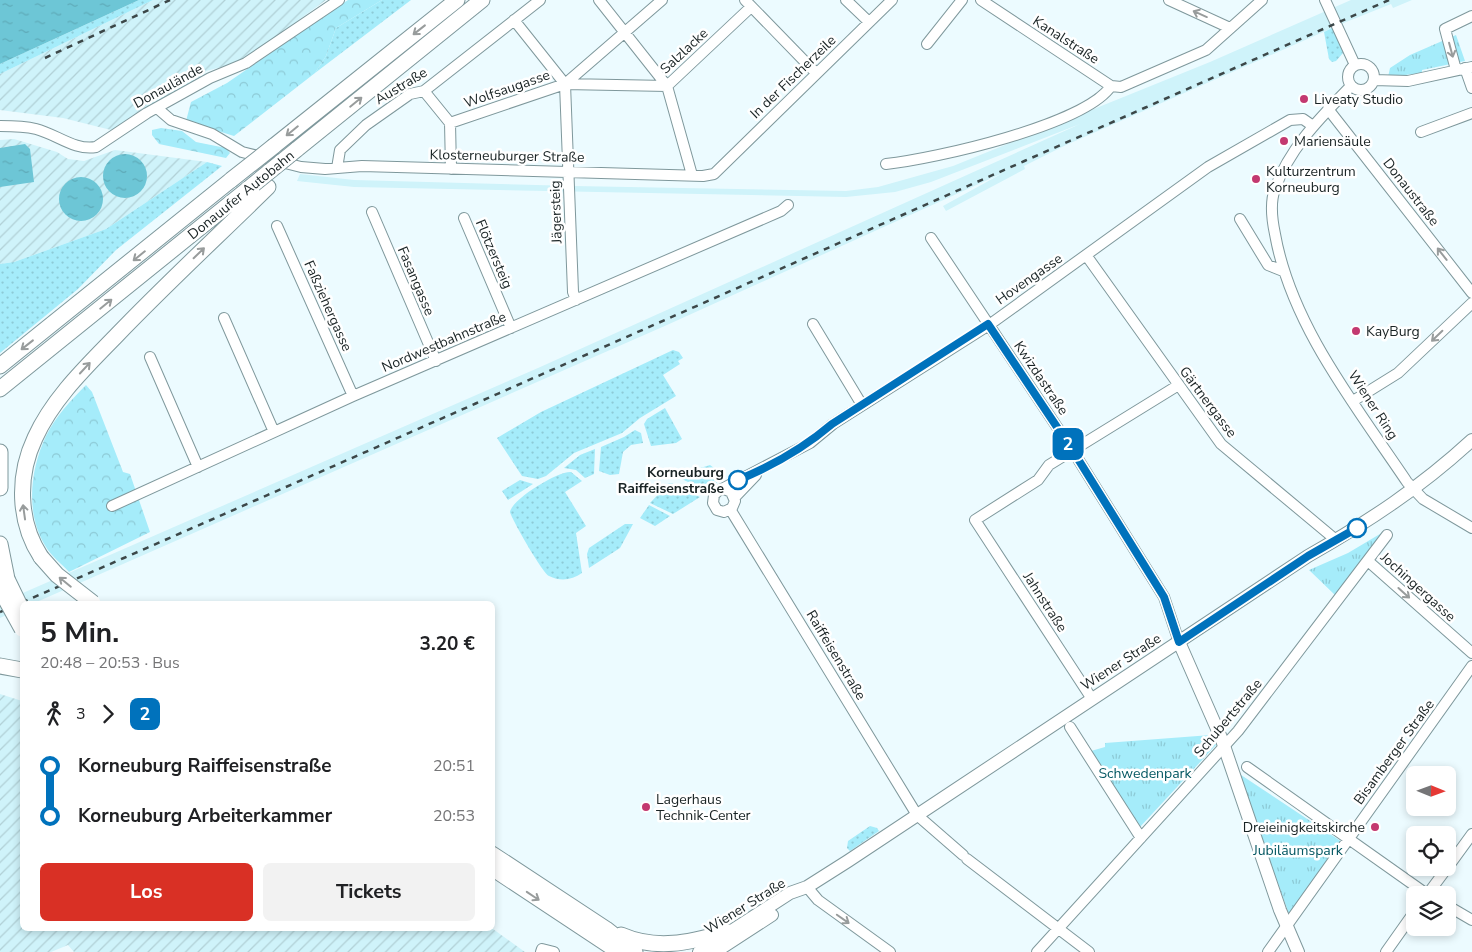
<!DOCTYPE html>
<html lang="de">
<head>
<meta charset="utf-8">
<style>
	:root { --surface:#fff; --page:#f2f2f2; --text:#202124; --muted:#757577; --accent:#d93025 }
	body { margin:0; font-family:"Nunito Sans",sans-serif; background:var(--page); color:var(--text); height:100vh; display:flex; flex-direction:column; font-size:19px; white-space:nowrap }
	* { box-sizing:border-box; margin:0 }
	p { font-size:16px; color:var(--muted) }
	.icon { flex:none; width:28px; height:28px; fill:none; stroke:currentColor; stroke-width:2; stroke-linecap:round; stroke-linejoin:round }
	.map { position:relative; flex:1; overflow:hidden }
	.details { position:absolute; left:20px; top:601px; width:475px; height:330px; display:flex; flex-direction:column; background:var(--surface); border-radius:8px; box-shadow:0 2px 8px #0003 }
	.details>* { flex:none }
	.badge { padding:0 10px; border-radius:8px; font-size:18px; line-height:32px }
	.needle { width:32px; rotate:91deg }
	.buttons { position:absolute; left:1406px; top:766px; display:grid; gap:10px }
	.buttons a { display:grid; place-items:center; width:50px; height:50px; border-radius:8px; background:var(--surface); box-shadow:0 2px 8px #0003; font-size:25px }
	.map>.badge { position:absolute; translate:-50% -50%; box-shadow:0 0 0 2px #fff }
	.legs { display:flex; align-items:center; gap:8px; height:55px; padding:0 20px; font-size:16px }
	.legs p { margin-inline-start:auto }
	.head { display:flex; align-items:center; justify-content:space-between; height:85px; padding:0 20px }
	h1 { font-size:28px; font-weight:700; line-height:38px }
	.action { display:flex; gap:10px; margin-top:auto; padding:10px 20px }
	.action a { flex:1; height:58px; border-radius:8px; background:var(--accent); color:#fff; font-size:20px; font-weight:700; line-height:58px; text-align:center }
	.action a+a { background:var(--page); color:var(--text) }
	ul { padding:0 20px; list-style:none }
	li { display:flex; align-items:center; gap:18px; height:50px; font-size:19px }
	li i { display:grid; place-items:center; width:8px; height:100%; margin:0 6px; background:currentColor }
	li i::after { content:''; width:12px; height:12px; margin:-6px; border:4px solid; border-radius:50%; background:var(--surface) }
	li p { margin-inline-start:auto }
	li:first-child i { background:linear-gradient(#0000 50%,currentColor 0) }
	li:last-child i { background:linear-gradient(currentColor 50%,#0000 0) }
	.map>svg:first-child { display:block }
	.built { fill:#cff3fa }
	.industrial { fill:url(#industrial-furrows) }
	.grass { fill:url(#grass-dots) }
	.forest { fill:url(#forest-crowns) }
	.park { fill:url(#park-tufts) }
	.water { fill:url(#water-ripples) }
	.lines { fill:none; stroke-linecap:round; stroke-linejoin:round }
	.minor-casing { stroke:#7f989c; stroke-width:12 }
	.major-casing { stroke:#7f989c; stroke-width:14 }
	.highway-casing { stroke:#7f989c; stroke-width:17 }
	.minor { stroke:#fff; stroke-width:10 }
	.major { stroke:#fff; stroke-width:12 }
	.highway { stroke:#fff; stroke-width:15 }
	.rail { stroke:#3c4748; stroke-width:2.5; stroke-dasharray:6 6; stroke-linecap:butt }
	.highway-bridge-casing { stroke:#7f989c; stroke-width:17; stroke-linecap:butt }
	.highway-bridge { stroke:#fff; stroke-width:15 }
	.oneway { stroke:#989c9c }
	.line-1-casing { stroke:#fff; stroke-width:11 }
	.line-1 { stroke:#0072bc; stroke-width:8 }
	.poi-dot { fill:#c33970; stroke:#fff; stroke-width:2 }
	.stop-1-dot { fill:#fff; stroke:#0072bc; stroke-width:2.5 }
	.labels { text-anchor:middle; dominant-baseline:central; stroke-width:5; stroke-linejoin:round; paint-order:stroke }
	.street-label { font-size:14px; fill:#192324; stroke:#fff }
	.poi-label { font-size:14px; fill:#192324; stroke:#fff; text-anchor:start }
	.stop-label { font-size:14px; font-weight:bold; fill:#192324; stroke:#fff; text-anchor:end }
	.park-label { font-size:14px; fill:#045762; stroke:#fff }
</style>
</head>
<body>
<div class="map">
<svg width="1472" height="952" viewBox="0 0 1472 952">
	<defs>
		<pattern id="industrial-furrows" width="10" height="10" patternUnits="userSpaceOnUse" patternTransform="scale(1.25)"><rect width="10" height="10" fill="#cff3fa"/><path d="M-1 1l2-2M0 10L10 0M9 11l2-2" fill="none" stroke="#b1d0d6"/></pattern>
		<pattern id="grass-dots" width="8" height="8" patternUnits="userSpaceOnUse" patternTransform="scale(1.25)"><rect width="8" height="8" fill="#a5ecfa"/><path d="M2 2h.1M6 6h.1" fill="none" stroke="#8dcad6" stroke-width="1.8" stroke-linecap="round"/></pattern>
		<pattern id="forest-crowns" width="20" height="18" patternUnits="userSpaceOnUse" patternTransform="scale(1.25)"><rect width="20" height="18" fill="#a5ecfa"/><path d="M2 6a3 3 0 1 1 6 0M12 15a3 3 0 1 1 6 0" fill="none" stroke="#8dcad6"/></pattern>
		<pattern id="park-tufts" width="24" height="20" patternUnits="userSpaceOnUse" patternTransform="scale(1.25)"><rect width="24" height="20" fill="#a5ecfa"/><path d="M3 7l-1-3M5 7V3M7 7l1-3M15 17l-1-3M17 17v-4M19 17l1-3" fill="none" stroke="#8dcad6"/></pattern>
		<pattern id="water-ripples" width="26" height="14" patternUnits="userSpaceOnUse" patternTransform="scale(1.25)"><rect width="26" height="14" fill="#6dc6d6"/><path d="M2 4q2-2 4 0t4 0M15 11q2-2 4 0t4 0" fill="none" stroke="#5eaab8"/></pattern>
	</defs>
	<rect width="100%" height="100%" fill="#ecfbff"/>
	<path class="built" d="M1351,0H1412L1393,8L1391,4L1346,22L1066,145L1024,166L1025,169L946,211L943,206L1003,173L667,325L32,604H22V608L0,618V603L538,368L1080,124L931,182L895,192L846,197L354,187L297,181L300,174L354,180L574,186L846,191L878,187L953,166L1210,62Z"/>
	<path class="industrial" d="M153,0H326L241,62L206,71L200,81L111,130L63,118L0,110V74Z
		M14,139L57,152L68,159L84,161L115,150L207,162L106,229L14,262L0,264V140Z
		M0,694L22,701V929H493L525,952H74L68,945L51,952H0Z"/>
	<path class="grass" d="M139,0H153L0,74V64Z
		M382,0H411L315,73L326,56L336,28Z
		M1334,27L1343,53L1336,61L1332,62L1329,59L1324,32Z
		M207,162L222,166L116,250L78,289L0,353V264L14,262L106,229Z
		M673,350L679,352L683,358L678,361L680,364L663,375L676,396L640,418L622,433L574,453L546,476L538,479L522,476L497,438L541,412Z
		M665,408L682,439L676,443L651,446L644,424L647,419Z
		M635,430L641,433L643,443L631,445L623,452L619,474L610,475L599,471L601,447L624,437Z
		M595,449L594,474L585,478L576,470L564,468L580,455Z
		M710,465L714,468L717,483L706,491L682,479L681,474Z
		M571,472L582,481L565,492L586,526L576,533L582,573C572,580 561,582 549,576C542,572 512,520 510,512C512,499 558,471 571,472Z
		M520,480L533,484L508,500L502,491Z
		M669,483H671L700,497L673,514L650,503Z
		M649,505L670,516L655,526L640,518Z
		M625,524H633L620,548L589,568L587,554L589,548Z
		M870,826L877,828L879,831L850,851L847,848L848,841Z"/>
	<path class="forest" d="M348,0H382L336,28L326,56L315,73L234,136L186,121L191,102L227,83Z
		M161,128L182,131L196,142L226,148L230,153L226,158L159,144L152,135V130Z
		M86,385L92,392L123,472L130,474L150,532L69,572C62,564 51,556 46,547C25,514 30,470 46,436C55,417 71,400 86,385Z"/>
	<path class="park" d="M1456,35L1465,61L1422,70V73L1388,77L1390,68L1410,55Z
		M1385,531L1335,595L1309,570L1348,553Z
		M1211,735L1216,745L1140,827L1091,751L1105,747V743Z
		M1238,773L1342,842L1289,914Z"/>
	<path class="water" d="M0,0H139L0,64Z
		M25,144L30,149L34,182L0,187V148Z
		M103 176a22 22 0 1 1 44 0a22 22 0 1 1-44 0Z
		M59 199a22 22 0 1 1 44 0a22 22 0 1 1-44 0Z"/>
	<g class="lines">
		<defs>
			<path id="minor" d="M599,0L667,86L692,175
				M745,0L816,73
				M846,0L869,22
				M981,0L1111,86L1121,87L1206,50L1262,0
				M1169,0L1230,28
				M1325,0L1355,65
				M514,20L565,84L573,292L576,300
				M927,44L962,0
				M1348 77a13 13 0 1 1 26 0a13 13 0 1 1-26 0Z
				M1465,68L1472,88
				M1456,70L1445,29L1472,16
				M1374,80L1408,81L1472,67
				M565,84L667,86L751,7
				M1351,86C1322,116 1289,148 1275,189C1270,202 1272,220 1275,234C1291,325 1356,406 1407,482L1423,499L1472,528
				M424,91L450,123L451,169
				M157,108L171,120L212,134L242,152L301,167L325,169L362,166L703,176L714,174L892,0
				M1328,109L1472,293
				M450,123L565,84L662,0
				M0,126C12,126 24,126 36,129C56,134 75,151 96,147L147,113L210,78L246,63L339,0
				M1421,132L1472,113
				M886,164C934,159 1085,125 1111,86
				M337,168L340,150L366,125L410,94L424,91L540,0
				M372,212L436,361
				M464,218L511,328
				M1240,219L1268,265L1283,271
				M277,226L353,396
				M931,238L1073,451L1164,597L1179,642
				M1086,255L1221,444L1336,540
				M224,318L274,432
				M813,324L862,405
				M150,357L198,467
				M1353,401L1398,373L1472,303
				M724,489L731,492L735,501L732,508L724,512L717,510L713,503L714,495L718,491L810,443L833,424L989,325L1208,167L1290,120L1303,119L1313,126
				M734,498L756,475
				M112,506L353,396L781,211L788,205
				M730,509L917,815L963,855
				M1368,561L1472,653
				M1092,699L975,520L1038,480L1049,465L1177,386
				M1070,727L1141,838
				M1247,767L1428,895
				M967,859L1089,952
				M1448,867L1472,834
				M807,887L818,900L890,952
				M1427,895L1447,868
				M1448,906L1472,920
				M541,952L542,949L554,952
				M1037,952L1238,731L1387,535
				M1268,952L1472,666
				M1386,952L1415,911"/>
			<path id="major" d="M1179,642L1222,740L1280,910L1298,952
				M699,952L790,893L807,887L848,861L1308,556C1368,522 1421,487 1472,440
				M715,952L772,915"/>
			<path id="highway" d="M274,146L457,0
				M296,150L482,0
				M0,366L231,180
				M0,389L254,184
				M0,452V488
				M0,544L7,579
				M41,557C18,522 17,476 35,438C53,398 87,366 117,335C166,284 218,236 268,187
				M0,666L22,670
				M492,854L606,929L635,952
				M492,868L619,952
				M621,935C658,951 690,942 728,932"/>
		</defs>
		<use href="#minor" class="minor-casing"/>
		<use href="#major" class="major-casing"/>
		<use href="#highway" class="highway-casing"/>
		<use href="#minor" class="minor"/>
		<use href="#major" class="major"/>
		<use href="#highway" class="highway"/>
		<path class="rail" d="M45,58L170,0
			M0,612C464,410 926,204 1389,0"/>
		<defs>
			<path id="highway-bridge" d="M231,180L274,146
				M254,184L296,150
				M41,557L57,575L93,603
				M7,579L22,610
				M0,589L22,629"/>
		</defs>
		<use href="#highway-bridge" class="highway-bridge-casing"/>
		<use href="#highway-bridge" class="highway-bridge"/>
	</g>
	<defs><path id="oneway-shaft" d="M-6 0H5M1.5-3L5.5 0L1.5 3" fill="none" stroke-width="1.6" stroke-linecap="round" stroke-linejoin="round" transform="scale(1.25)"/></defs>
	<g class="oneway">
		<use href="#oneway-shaft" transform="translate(1200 14) rotate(-156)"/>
		<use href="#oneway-shaft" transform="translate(419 30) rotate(142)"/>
		<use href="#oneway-shaft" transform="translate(1451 50) rotate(75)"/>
		<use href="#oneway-shaft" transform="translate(356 102) rotate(-39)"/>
		<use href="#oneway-shaft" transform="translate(292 131) rotate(141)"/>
		<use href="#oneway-shaft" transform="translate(199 253) rotate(-44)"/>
		<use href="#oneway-shaft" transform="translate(1442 254) rotate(-128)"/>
		<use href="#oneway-shaft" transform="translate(139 256) rotate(141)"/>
		<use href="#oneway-shaft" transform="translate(106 304) rotate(-39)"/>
		<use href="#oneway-shaft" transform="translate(1437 336) rotate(136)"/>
		<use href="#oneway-shaft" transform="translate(27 345) rotate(142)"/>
		<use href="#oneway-shaft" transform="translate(85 368) rotate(-47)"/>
		<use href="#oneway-shaft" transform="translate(24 512) rotate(-98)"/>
		<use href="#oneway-shaft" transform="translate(65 582) rotate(-141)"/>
		<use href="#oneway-shaft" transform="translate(1404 593) rotate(42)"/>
		<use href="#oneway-shaft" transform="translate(533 896) rotate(34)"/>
		<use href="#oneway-shaft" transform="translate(843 919) rotate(35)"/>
	</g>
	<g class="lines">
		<defs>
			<path id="line-1" d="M738,480C772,466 805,447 832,424L988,324L1073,451L1164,597L1179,642L1308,556L1357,528"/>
		</defs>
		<use href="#line-1" class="line-1-casing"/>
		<use href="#line-1" class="line-1"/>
	</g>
	<g class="poi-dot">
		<circle cx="1304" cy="99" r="5"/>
		<circle cx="1284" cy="141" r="5"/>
		<circle cx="1256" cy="179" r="5"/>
		<circle cx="1356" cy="331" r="5"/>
		<circle cx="646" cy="807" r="5"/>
		<circle cx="1375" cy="827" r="5"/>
	</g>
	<g class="stop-1-dot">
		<circle cx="738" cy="480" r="9"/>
		<circle cx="1357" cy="528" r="9"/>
	</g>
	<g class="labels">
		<g class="street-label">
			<text transform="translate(1066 40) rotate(33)">Kanalstraße</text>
			<text transform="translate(684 51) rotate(-43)">Salzlacke</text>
			<text transform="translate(793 77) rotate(-44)">In der Fischerzeile</text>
			<text transform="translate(168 86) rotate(-29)">Donaulände</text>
			<text transform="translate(401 86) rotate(-31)">Austraße</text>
			<text transform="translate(507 89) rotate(-19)">Wolfsaugasse</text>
			<text transform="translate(507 156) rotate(1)">Klosterneuburger Straße</text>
			<text transform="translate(1411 192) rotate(52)">Donaustraße</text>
			<text transform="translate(241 195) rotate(-39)">Donauufer Autobahn</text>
			<text transform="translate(556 212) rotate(-92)">Jägersteig</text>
			<text transform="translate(494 254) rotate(67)">Flötzersteig</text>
			<text transform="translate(1029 279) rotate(-35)">Hovengasse</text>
			<text transform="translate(416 281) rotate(67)">Fasangasse</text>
			<text transform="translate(328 306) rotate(66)">Faßziehergasse</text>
			<text transform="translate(444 342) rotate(-23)">Nordwestbahnstraße</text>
			<text transform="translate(1041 378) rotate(56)">Kwizdastraße</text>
			<text transform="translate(1208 402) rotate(53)">Gärtnergasse</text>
			<text transform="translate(1373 405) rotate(57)">Wiener Ring</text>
			<text transform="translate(1418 587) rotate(42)">Jochingergasse</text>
			<text transform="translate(1045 602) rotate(57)">Jahnstraße</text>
			<text transform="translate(836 655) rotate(59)">Raiffeisenstraße</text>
			<text transform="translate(1121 662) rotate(-33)">Wiener Straße</text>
			<text transform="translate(1228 718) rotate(-50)">Schubertstraße</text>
			<text transform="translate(1394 752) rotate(-54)">Bisamberger Straße</text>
			<text transform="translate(745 906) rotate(-32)">Wiener Straße</text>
		</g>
		<g class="poi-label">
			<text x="1314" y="99">Liveaty Studio</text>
			<text x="1294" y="141">Mariensäule</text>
			<text x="1266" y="171">Kulturzentrum<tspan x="1266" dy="16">Korneuburg</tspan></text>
			<text x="1366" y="331">KayBurg</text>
			<text x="656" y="799">Lagerhaus<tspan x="656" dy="16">Technik-Center</tspan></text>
			<text x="1365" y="827" text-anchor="end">Dreieinigkeitskirche</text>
		</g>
		<g class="stop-label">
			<text x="724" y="472">Korneuburg<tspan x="724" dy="16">Raiffeisenstraße</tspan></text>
		</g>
		<g class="park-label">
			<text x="1145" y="773">Schwedenpark</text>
			<text x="1298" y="850">Jubiläumspark</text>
		</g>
	</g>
</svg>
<div class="buttons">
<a><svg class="needle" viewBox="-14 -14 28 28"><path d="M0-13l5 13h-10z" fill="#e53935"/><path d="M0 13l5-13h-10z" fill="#757577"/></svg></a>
<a><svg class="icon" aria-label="locate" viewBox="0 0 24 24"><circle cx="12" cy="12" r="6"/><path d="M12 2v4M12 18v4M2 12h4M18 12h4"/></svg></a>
<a><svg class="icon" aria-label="layers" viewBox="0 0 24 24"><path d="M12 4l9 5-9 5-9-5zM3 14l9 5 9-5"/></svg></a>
</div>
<b class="badge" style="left:1068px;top:444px;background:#0072bc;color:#fff">2</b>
<section class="details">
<div class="head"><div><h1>5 Min.</h1><p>20:48 – 20:53 · Bus</p></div><b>3.20 €</b></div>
<div class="legs"><svg class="icon" aria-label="walk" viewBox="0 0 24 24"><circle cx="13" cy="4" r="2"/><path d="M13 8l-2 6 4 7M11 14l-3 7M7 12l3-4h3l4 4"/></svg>3<svg class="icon" aria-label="forward" viewBox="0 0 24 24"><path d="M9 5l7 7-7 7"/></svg><b class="badge" style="background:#0072bc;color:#fff">2</b></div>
<ul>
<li><i style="color:#0072bc"></i><b>Korneuburg Raiffeisenstraße</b><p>20:51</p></li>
<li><i style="color:#0072bc"></i><b>Korneuburg Arbeiterkammer</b><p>20:53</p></li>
</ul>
<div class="action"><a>Los</a><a>Tickets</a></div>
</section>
</div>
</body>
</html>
